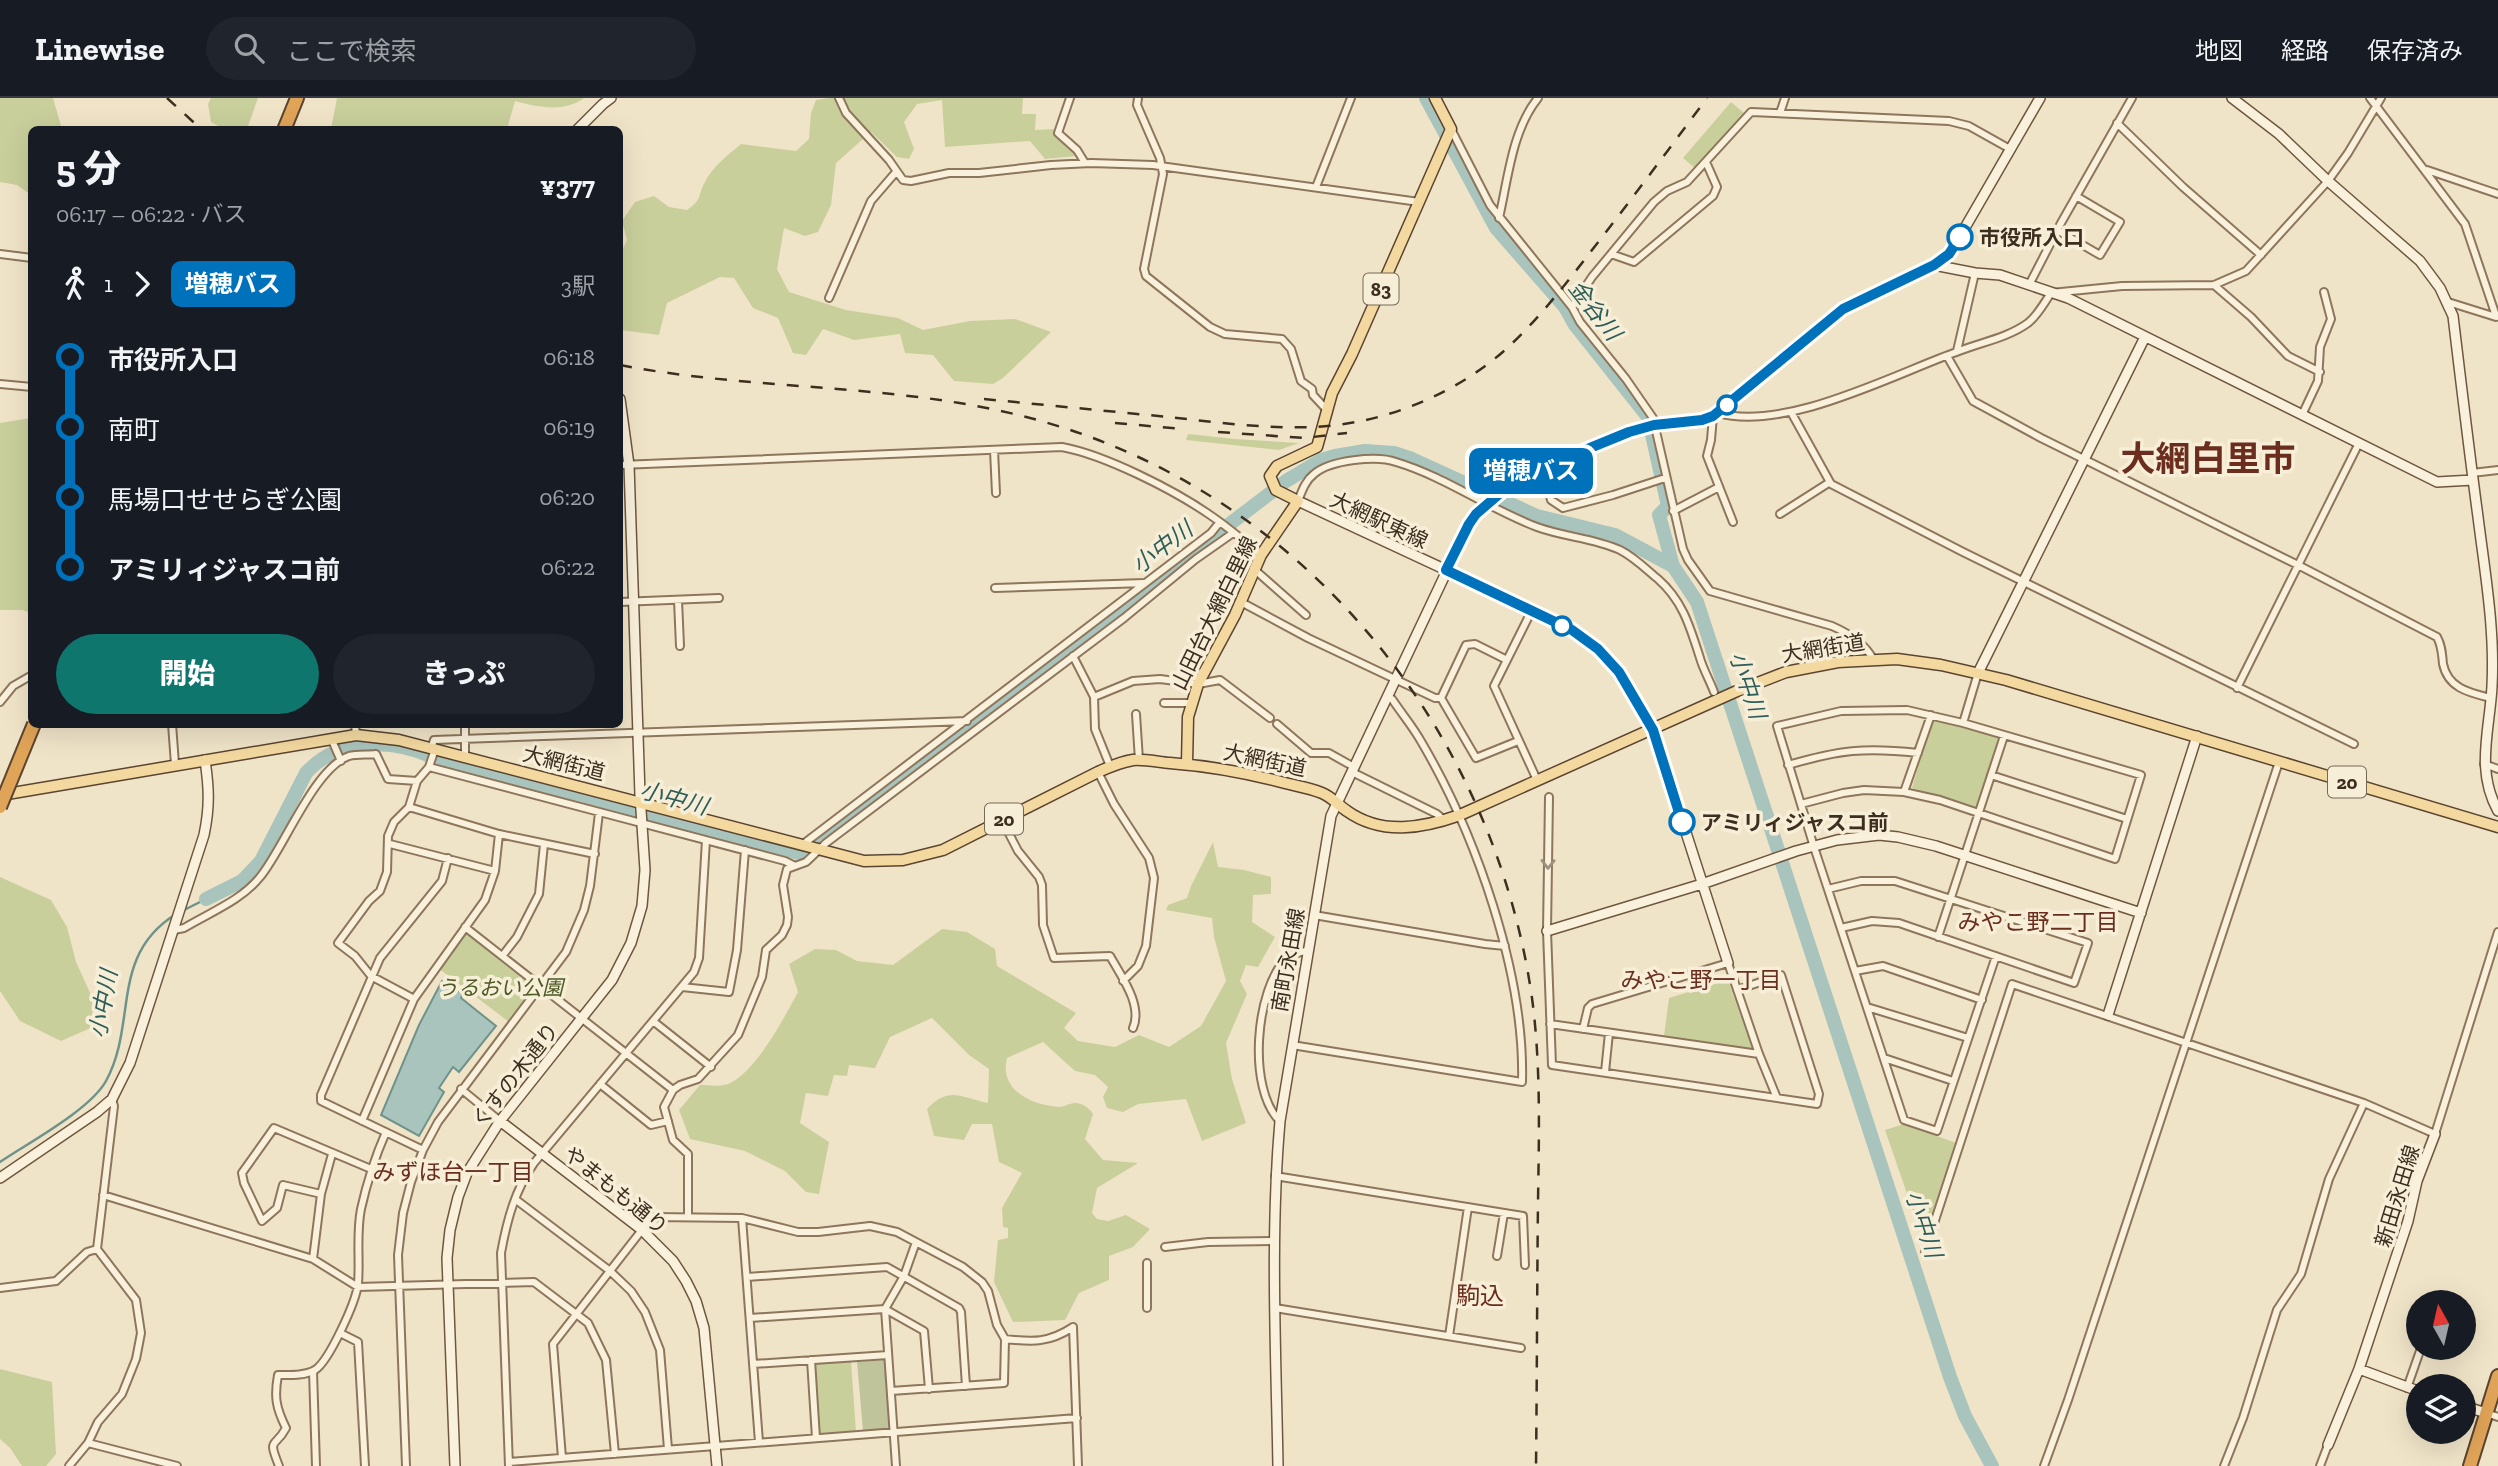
<!DOCTYPE html>
<html lang="ja">
<head>
<meta charset="utf-8">
<style>
	:root { --surface:#171b24; --page:#20242c; --text:#f1f3f6; --muted:#9ea1a6; --line:#363941; --accent:#0f766e }
	body { margin:0; font-family:"Zilla Slab","Noto Sans JP",serif; background:var(--page); color:var(--text); height:100vh; display:flex; flex-direction:column; font-size:26px; white-space:nowrap }
	* { box-sizing:border-box; margin:0 }
	p { font-size:23px; color:var(--muted) }
	.icon { flex:none; width:38px; height:38px; fill:none; stroke:currentColor; stroke-width:2; stroke-linecap:round; stroke-linejoin:round }
	.map { position:relative; flex:1; overflow:hidden }
	.side { position:absolute; left:28px; top:28px; width:595px; height:602px; display:flex; flex-direction:column; background:var(--surface); border-radius:10px; box-shadow:0 7px 28px #0002 }
	.side>* { flex:none }
	.badge { padding:0 14px; border-radius:10px; font-size:24px; line-height:46px }
	.needle { width:46px; rotate:352deg }
	.buttons { position:absolute; left:2406px; top:1192px; display:grid; gap:14px }
	.buttons a { display:grid; place-items:center; width:70px; height:70px; border-radius:50%; background:var(--surface); box-shadow:0 7px 28px #0002; font-size:35px }
	.map>.badge { position:absolute; translate:-50% -50%; box-shadow:0 0 0 4px #fff }
	.legs { display:flex; align-items:center; gap:10px; height:77px; padding:0 28px; font-size:23px }
	.legs p { margin-inline-start:auto }
	.headline { display:flex; align-items:center; justify-content:space-between; height:119px; padding:0 28px }
	h1 { font-size:38px; font-weight:800; line-height:52px }
	.action { display:flex; gap:14px; margin-top:auto; padding:14px 28px }
	.action a { flex:1; height:80px; border-radius:42px; background:var(--accent); color:#fff; font-size:28px; font-weight:800; line-height:80px; text-align:center }
	.action a+a { background:var(--page); color:var(--text) }
	ul { padding:0 28px; list-style:none }
	li { display:flex; align-items:center; gap:24px; height:70px; font-size:26px }
	li i { display:grid; place-items:center; width:10px; height:100%; margin:0 9px; background:currentColor }
	li i::after { content:''; width:18px; height:18px; margin:-9px; border:5px solid; border-radius:50%; background:var(--surface) }
	li p { margin-inline-start:auto }
	li:first-child i { background:linear-gradient(#0000 50%,currentColor 0) }
	li:last-child i { background:linear-gradient(currentColor 50%,#0000 0) }
	header { display:flex; align-items:center; gap:42px; box-sizing:border-box; height:98px; padding:0 35px; background:var(--surface); border-bottom:2px solid var(--line) }
	header strong { font-size:33px }
	nav { display:flex; gap:38px; margin-inline-start:auto; font-size:24px }
	.search { width:490px; height:63px; background:var(--page); display:flex; align-items:center; gap:18px; box-sizing:border-box; padding:0 24px; border-radius:38px; color:var(--muted); font-size:26px }
	.map>svg:first-child { display:block }
	.green { fill:#c9cf9b }
	.cemetery { fill:#bfc49a }
	.water { fill:#a9c4bc; stroke:#6f938a; stroke-width:2 }
	.lines { fill:none; stroke-linecap:round; stroke-linejoin:round }
	.stream { stroke:#6f938a; stroke-width:2.5 }
	.river { stroke:#a9c4bc; stroke-width:14 }
	.street-casing { stroke:#8d765c; stroke-width:10 }
	.secondary-casing { stroke:#6f573f; stroke-width:12 }
	.primary-casing { stroke:#5b4430; stroke-width:13 }
	.highway-casing { stroke:#5b4430; stroke-width:16 }
	.street { stroke:#faf1dc; stroke-width:6 }
	.secondary { stroke:#faf1dc; stroke-width:9 }
	.primary { stroke:#f3d9a0; stroke-width:10 }
	.highway { stroke:#e0a458; stroke-width:12 }
	.rail { stroke:#3d2e20; stroke-width:2.5; stroke-dasharray:12 12; stroke-linecap:butt }
	.highway-bridge-casing { stroke:#5b4430; stroke-width:16; stroke-linecap:butt }
	.highway-bridge { stroke:#e0a458; stroke-width:12 }
	.oneway { stroke:#9c907e }
	.line-1-casing { stroke:#fff; stroke-width:16 }
	.line-1 { stroke:#0072bc; stroke-width:10 }
	.stop-1-dot { fill:#fff; stroke:#0072bc; stroke-width:3.5 }
	.labels { text-anchor:middle; dominant-baseline:central; stroke-width:7; stroke-linejoin:round; paint-order:stroke }
	.shield { fill:#f7eed8; stroke:#756857; stroke-width:2 }
	.shield-label { font-size:19px; font-weight:bold; fill:#3d2e20 }
	.stop-label { font-size:21px; font-weight:bold; fill:#3d2e20; stroke:#f7eed8; text-anchor:start }
	.street-label { font-size:21px; fill:#3d2e20; stroke:#f7eed8 }
	.park-label { font-size:21px; font-style:italic; fill:#4d5a26; stroke:#f7eed8 }
	.water-label { font-size:23px; font-style:italic; fill:#2f5d5a; stroke:#f7eed8 }
	.neighbourhood-label { font-size:23px; fill:#6b2e1e; stroke:#f7eed8 }
	.quarter-label { font-size:24px; fill:#6b2e1e; stroke:#f7eed8 }
	.town-label { font-size:35px; font-weight:bold; fill:#6b2e1e; stroke:#f7eed8 }
</style>
</head>
<body>
<header>
<strong>Linewise</strong>
<div class="search"><svg class="icon" aria-label="search" viewBox="0 0 24 24"><circle cx="10" cy="10" r="6"/><path d="M15 15l6 6"/></svg>ここで検索</div>
<nav><a>地図</a><a>経路</a><a>保存済み</a></nav>
</header>
<div class="map">
<svg width="2498" height="1368" viewBox="0 0 2498 1368">
	<rect width="100%" height="100%" fill="#f0e4c8"/>
	<path class="green" d="M0,0H53L62,31L32,32L31,97L17,87L0,84Z
		M211,0H258L247,31H224L211,24L208,6Z
		M337,0H584C564,15 537,9 515,3L507,31H331Z
		M829,0H1023L1022,16H1036L1035,32L1053,31L1076,58L1045,61L1030,43L945,49L942,2L917,6L904,24L914,51L909,61L897,59L871,34L836,65L831,107L818,134L805,138L784,130L777,171L789,194L846,212L898,220L923,232L970,223L1015,221L1051,234L1003,280L993,286L954,283L933,257L905,255L900,236L854,242L823,231L806,257L793,255L778,220L753,210L734,180L720,179L667,205L659,237L620,232V157L627,142L622,123L635,104L654,98L669,109L687,112C703,101 697,98 705,84C712,69 729,56 741,46L796,53L809,41L811,15L816,2Z
		M1731,4L1744,15L1696,71L1683,60Z
		M31,320H32L31,515L22,512H0V325Z
		M1188,336L1235,341L1299,345L1279,352L1186,342Z
		M1933,620L1999,640L1977,710L1912,690Z
		M1213,744L1218,769L1244,772L1271,779V796L1253,797L1252,824L1275,839L1258,869L1246,867L1240,883L1247,896L1226,945L1232,981L1246,1025L1202,1043L1186,1001L1138,1006L1123,1014L1107,1010L1103,999L1108,989L1095,977L1075,973L1043,944L1007,960C999,992 1031,1007 1059,1009C1065,1009 1069,1005 1075,1005C1083,1005 1089,1010 1093,1016L1085,1041L1103,1062L1138,1065L1097,1090L1092,1115L1097,1121L1108,1123L1126,1117L1150,1131L1133,1149L1109,1158V1182L1079,1195L1065,1222L1013,1224L994,1184L998,1142L1008,1140V1130L1003,1129L1002,1110L1022,1075L999,1064L992,1026H972L964,1042L934,1038L927,1011C949,988 959,999 988,1005L989,971L969,957L932,920L890,939L875,970L849,967L847,978L834,977L828,998L806,995L800,1025L829,1044L819,1096L806,1094L785,1073L745,1053L690,1041L679,1012L700,987C708,987 720,989 728,986C756,974 784,920 798,894L789,866L815,851L836,852L857,863L893,867L942,831L967,834L995,851L997,868L1076,915L1064,930L1078,943L1115,949L1139,937L1169,949L1201,928L1226,883L1214,839L1212,820L1166,812L1168,807L1187,800L1191,788Z
		M0,779L51,802L67,829L76,864L92,899L93,929L61,943L20,923L0,893Z
		M465,835L536,889L509,924L438,870Z
		M1728,882L1753,953L1664,938L1669,900Z
		M1904,1026L1956,1045L1924,1145L1885,1032Z
		M851,1263L856,1334L819,1337L814,1265Z
		M0,1271L52,1284L56,1356L46,1368H22L10,1350L0,1341Z"/>
	<path class="cemetery" d="M884,1262L890,1331L863,1333L857,1264Z"/>
	<path class="water" d="M442,883L463,896L461,900L496,928L459,974L453,969L439,990L444,994L419,1038L381,1017L419,927Z"/>
	<g class="lines">
		<path class="stream" d="M182,813L206,801
			M0,1064C28,1045 90,1012 106,983C138,924 109,858 176,816"/>
		<path class="river" d="M1426,0L1496,130L1565,209L1575,227L1648,319L1668,408L1659,417L1673,468
			M206,801L242,783L261,763L306,675C339,638 397,640 439,662L799,755L1286,383L1321,362L1335,358L1365,353L1394,355L1412,361L1537,418L1615,437L1673,468L1697,504L1950,1279L1965,1318L1992,1368"/>
		<defs>
			<path id="street" d="M839,0L846,15L889,62L903,82L911,83L949,75H979L1051,67L1091,65L1153,67L1419,104
				M1070,0L1058,35L1077,52L1085,65
				M1138,0L1137,7L1160,60L1163,76L1144,171L1146,178L1210,229L1225,236L1282,241L1291,251L1301,283L1312,291L1313,297L1326,311
				M2370,0L2465,126L2496,218
				M1780,15L1785,0
				M2117,25L2183,89L2261,157
				M1451,31L1490,107L1572,209L1580,224L1626,281L1653,320L1683,451L1688,462L1710,493L1832,528C1848,535 1865,546 1873,561
				M2427,72L2498,96
				M1316,89L1351,0
				M1499,120C1508,81 1512,32 1538,0
				M2057,132L2100,157L2120,124L2076,98
				M0,156L32,160
				M1611,156L1634,164L1713,98L1717,89L1706,64
				M2029,187L2061,125L2132,0
				M2214,187L2251,219L2288,258L2320,274
				M829,200L871,103L896,74
				M2448,204L2496,219
				M1572,209L1592,179L1654,104L1667,93L1687,84L1751,14L1949,23L1969,28L2010,51
				M1957,253L1975,175
				M1947,258L1973,303L2041,340L2298,467L2437,539C2442,548 2442,556 2443,566C2448,591 2471,595 2491,600
				M0,286L32,289
				M1791,314L1831,386L1963,454L2354,646
				M1718,315C1786,334 1894,276 1959,253C1982,244 2007,240 2028,225C2038,217 2044,205 2051,195L2122,188L2214,187L2246,173L2328,83L2348,55L2381,0
				M2302,317L2318,283L2320,249L2331,221L2324,194
				M1713,318L1711,342L1707,358L1733,424
				M994,352L996,395
				M620,367L1062,349C1105,357 1174,392 1210,417C1228,429 1244,443 1261,457
				M1542,368L1551,402L1563,410L1613,397L1665,380
				M2472,375L2498,372
				M1298,403C1302,393 1305,383 1314,376C1330,362 1377,357 1396,364C1446,379 1489,411 1537,429C1564,439 1594,440 1620,452C1634,459 1646,471 1658,481C1683,503 1690,529 1700,560C1703,571 1710,583 1714,594
				M1673,413L1719,389
				M1780,416L1830,384
				M1255,472L1306,517
				M995,490L1144,485
				M678,502L680,548
				M620,504L719,500
				M1241,504L1308,540L1435,600H1441
				M1532,512L1494,588L1537,682
				M1073,558L1094,599L1095,631L1110,668
				M1507,562L1475,546L1466,547L1441,600L1476,660L1518,643
				M2237,590L2359,345
				M1094,599L1133,583L1160,581L1198,586L1220,582L1270,620
				M0,604L13,588L32,577
				M1164,605H1191
				M1136,616L1139,662
				M1963,625L1978,575
				M172,626L175,666
				M355,626L356,637
				M1277,626L1311,655H1329L1354,669
				M331,640L341,663
				M431,650L434,642L967,623
				M465,659V626
				M2484,666L2498,671
				M1788,667C1839,652 1865,649 1918,655
				M429,669C547,701 667,731 785,763L795,768
				M1098,674L1114,706L1149,760L1154,780L1146,848L1138,868L1123,883
				M1352,674L1437,716L1444,722
				M1991,677L2127,721
				M1904,694L1931,617
				M1549,699L1547,833L1552,967L1817,1006L1819,996L1781,877L1737,892
				M1801,706L1843,695L1864,692L1904,694L1940,702L2115,761L2141,677L1963,625L1907,612L1841,613L1777,628L1814,749L1904,1022L1937,1033L1996,858
				M409,709L499,736L595,756
				M1002,722L1018,753L1039,779L1042,787L1043,827L1054,860L1110,858C1121,878 1143,907 1133,930
				M390,746L495,773
				M802,747L1211,435L1220,424
				M1828,791L1861,783H1895L2088,845L2074,885L1899,825L1872,823L1841,830
				M1314,817L1485,846L1505,848
				M465,829L673,992
				M174,832L184,830C209,815 242,802 260,779C283,752 314,670 349,658C357,656 368,657 376,656L388,681L417,683
				M1938,839L2004,638
				M503,857L517,839L539,796L544,746
				M1855,873L1883,868L1982,902
				M682,889L729,894L737,852L745,752
				M414,901L371,878L355,858L338,845L369,803L380,793L387,774L388,738L394,724L409,709L417,683L429,669L435,651
				M1867,909L1968,940
				M653,923L711,969
				M1550,926L1759,956
				M1583,931L1588,910L1592,906L1728,865L1759,956L1777,1000
				M1292,947L1522,984C1525,876 1476,737 1422,645C1414,630 1402,616 1392,601L1387,599
				M1884,960L1953,983
				M1605,974L1609,935
				M600,986L651,1027L668,1023
				M461,991L500,1023
				M362,1023L414,901L485,802L495,773L499,736
				M1280,1023C1247,992 1255,890 1287,860C1293,855 1300,854 1307,853
				M423,1052L321,1003V997L380,860L442,783L448,760
				M1275,1078L1523,1118L1525,1167
				M321,1096L283,1087L277,1110L262,1123L244,1085L242,1075L274,1030L371,1071
				M103,1097L313,1161L358,1189L534,1184L588,1225L606,1262L615,1356
				M515,1101L610,1173L631,1193L645,1214L660,1252L668,1351
				M688,1119V1056L673,1042L664,1009L673,992L680,987L698,981L738,937L762,879L766,852L782,837L787,827L788,819L783,787L787,771L806,764L826,745L1124,520L1196,461L1233,435
				M742,1120L759,1344
				M1165,1149L1208,1144L1273,1143
				M1925,1153L2012,886L2364,1005L2435,1036L2498,834
				M1497,1158L1504,1115
				M313,1161L321,1096L332,1056
				M747,1179L887,1169L959,1210L961,1214L966,1288
				M0,1190L56,1183L87,1154L97,1151
				M1147,1210V1165
				M1275,1210L1521,1250
				M750,1220L885,1211L924,1233L929,1291
				M1073,1229L1078,1368
				M340,1235L358,1244L365,1368
				M1449,1238L1468,1109
				M1005,1241C1033,1244 1049,1245 1073,1229
				M811,1262L816,1340
				M753,1266L888,1257
				M313,1273L316,1368
				M2407,1290L2421,1250
				M2486,1315L2498,1319
				M88,1345L177,1368
				M562,1360L553,1246L652,1119L742,1120L798,1134H818L870,1128L897,1134L963,1169L982,1184L988,1193L997,1227L1005,1241L1004,1285L891,1293
				M509,1364L1077,1320
				M69,1368L88,1345L98,1324L122,1296L136,1261L141,1235L136,1202L97,1151L114,1008L112,1001
				M279,1368C267,1338 275,1351 286,1330C276,1310 274,1299 278,1277C290,1277 304,1278 315,1272C329,1263 356,1204 358,1186C360,1161 356,1136 361,1111C367,1084 375,1059 386,1034
				M406,1368L398,1157L403,1115L411,1084L423,1052L438,1024L566,854L584,812L590,788L599,715
				M509,1368L501,1155C507,1122 515,1092 534,1065L694,874L699,860L706,742
				M896,1368L885,1211L904,1178L916,1144
				M2044,1368L2068,1302L2279,664
				M2224,1368L2243,1320L2277,1212L2301,1176L2329,1081L2364,1005
				M2320,1368L2328,1347"/>
			<path id="secondary" d="M2232,0L2279,36L2328,83L2420,163L2440,190L2453,218C2461,285 2469,352 2478,419C2485,475 2495,531 2492,588C2490,631 2475,672 2498,713
				M577,32L603,6L611,0
				M1934,167L1975,175L2000,177L2068,200L2437,384L2473,382
				M1298,403L1532,512L1572,532L1598,551L1619,574L1653,632L1728,865
				M1978,575L2145,239
				M1547,833L1702,786L1796,753L1837,742L1879,737L1898,739L1936,748L2141,815
				M2108,917L2197,638
				M500,1023L642,1132L673,1163L686,1183L696,1203L704,1230L717,1368
				M0,1080L97,1014L112,1001L130,965L204,737C210,708 209,690 205,662
				M2359,1271L2418,1293
				M2464,1308L2486,1315
				M2328,1347L2359,1271L2408,1123L2417,1083L2435,1036
				M455,1368L447,1160L450,1132L458,1099L467,1075L500,1023L612,882L631,845L642,808L645,772L640,697L629,367L620,301
				M1278,1368C1276,1253 1270,1138 1280,1023L1331,718L1469,426C1498,386 1535,372 1579,353C1604,343 1629,332 1655,327C1674,323 1695,325 1713,318L1843,211L1934,167L1949,157L1959,140L2040,0"/>
			<path id="primary" d="M1187,666L1188,619L1198,586L1235,517L1261,457L1298,403L1276,392L1270,378L1277,368L1317,349L1332,295L1352,256L1451,31L1435,0
				M1,697L356,637L399,642L864,763L903,762L943,752L1098,674C1109,669 1120,664 1133,662C1145,661 1158,664 1170,665C1209,668 1248,675 1285,685C1297,688 1310,690 1322,695C1332,699 1338,707 1347,713C1382,738 1423,730 1460,717L1737,593L1786,574L1838,564L1897,561L1941,567L2006,582L2498,729"/>
			<path id="highway" d="M284,32L297,0
				M2470,1368L2498,1278"/>
		</defs>
		<use href="#street" class="street-casing"/>
		<use href="#secondary" class="secondary-casing"/>
		<use href="#primary" class="primary-casing"/>
		<use href="#highway" class="highway-casing"/>
		<use href="#street" class="street"/>
		<use href="#secondary" class="secondary"/>
		<use href="#primary" class="primary"/>
		<use href="#highway" class="highway"/>
		<path class="rail" d="M167,0L202,32
			M620,267C759,294 904,284 1041,323C1305,397 1494,632 1532,900C1541,967 1539,1036 1538,1104C1537,1192 1537,1280 1536,1368
			M984,301C1045,307 1107,313 1168,319C1215,324 1264,331 1311,329C1380,327 1453,298 1505,252C1538,222 1565,187 1592,152C1631,102 1669,51 1707,0
			M1115,325L1183,331
			M1218,334L1304,340L1347,335"/>
		<defs>
			<path id="highway-bridge" d="M0,709L34,626"/>
		</defs>
		<use href="#highway-bridge" class="highway-bridge-casing"/>
		<use href="#highway-bridge" class="highway-bridge"/>
	</g>
	<defs><path id="oneway-chevron" d="M-2-3.5L2.5 0L-2 3.5" fill="none" stroke-width="1.6" stroke-linecap="round" stroke-linejoin="round" transform="scale(1.75)"/></defs>
	<use class="oneway" href="#oneway-chevron" transform="translate(1548 766) rotate(91)"/>
	<g class="lines">
		<defs>
			<path id="line-1" d="M1682,724L1653,632L1619,574L1598,551L1572,532L1446,472L1469,426L1476,416L1519,379L1629,334L1654,327L1702,322L1713,318L1843,211L1934,167L1949,156L1960,139"/>
		</defs>
		<use href="#line-1" class="line-1-casing"/>
		<use href="#line-1" class="line-1"/>
	</g>
	<g class="stop-1-dot">
		<circle cx="1960" cy="139" r="12"/>
		<circle cx="1727" cy="307" r="9"/>
		<circle cx="1562" cy="528" r="9"/>
		<circle cx="1682" cy="724" r="12"/>
	</g>
	<g class="labels">
		<g class="shield">
			<rect x="1363.5" y="175.5" width="35" height="31" rx="5"/>
			<rect x="2328" y="668.5" width="38" height="31" rx="5"/>
			<rect x="985" y="705.5" width="38" height="31" rx="5"/>
		</g>
		<g class="shield-label">
			<text x="1381" y="191">83</text>
			<text x="2347" y="684">20</text>
			<text x="1004" y="721">20</text>
		</g>
		<g class="stop-label">
			<text x="1979" y="139">市役所入口</text>
			<text x="1701" y="724">アミリィジャスコ前</text>
		</g>
		<g class="street-label">
			<text transform="translate(1379 422) rotate(25)">大網駅東線</text>
			<text transform="translate(1214 515) rotate(-64)">山田台大網白里線</text>
			<text transform="translate(1823 550) rotate(-9)">大網街道</text>
			<text transform="translate(1265 662) rotate(12)">大網街道</text>
			<text transform="translate(564 665) rotate(14)">大網街道</text>
			<text transform="translate(1288 862) rotate(-80)">南町永田線</text>
			<text transform="translate(515 977) rotate(-52)">くすの木通り</text>
			<text transform="translate(616 1092) rotate(39)">やまもも通り</text>
			<text transform="translate(2397 1098) rotate(-73)">新田永田線</text>
		</g>
		<g class="park-label">
			<text x="500" y="889">うるおい公園</text>
		</g>
		<g class="water-label">
			<text transform="translate(1595 212) rotate(52)">金谷川</text>
			<text transform="translate(1162 449) rotate(-37)">小中川</text>
			<text transform="translate(1748 587) rotate(72)">小中川</text>
			<text transform="translate(674 700) rotate(15)">小中川</text>
			<text transform="translate(103 906) rotate(-80)">小中川</text>
			<text transform="translate(1924 1126) rotate(72)">小中川</text>
		</g>
		<g class="neighbourhood-label">
			<text x="2038" y="824">みやこ野二丁目</text>
			<text x="1701" y="882">みやこ野一丁目</text>
			<text x="453" y="1074">みずほ台一丁目</text>
		</g>
		<g class="quarter-label">
			<text x="1480" y="1197">駒込</text>
		</g>
		<g class="town-label">
			<text x="2208" y="361">大網白里市</text>
		</g>
	</g>
</svg>
<div class="buttons">
<a><svg class="needle" viewBox="-14 -14 28 28"><path d="M0-13l5 13h-10z" fill="#e53935"/><path d="M0 13l5-13h-10z" fill="#9ea1a6"/></svg></a>
<a><svg class="icon" aria-label="layers" viewBox="0 0 24 24"><path d="M12 4l9 5-9 5-9-5zM3 14l9 5 9-5"/></svg></a>
</div>
<b class="badge" style="left:1531px;top:373px;background:#0072bc;color:#fff">増穂バス</b>
<section class="side">
<div class="headline"><div><h1>5 分</h1><p>06:17 – 06:22 · バス</p></div><b>¥377</b></div>
<div class="legs"><svg class="icon" aria-label="walk" viewBox="0 0 24 24"><circle cx="13" cy="4" r="2"/><path d="M13 8l-2 6 4 7M11 14l-3 7M7 12l3-4h3l4 4"/></svg>1<svg class="icon" aria-label="forward" viewBox="0 0 24 24"><path d="M9 5l7 7-7 7"/></svg><b class="badge" style="background:#0072bc;color:#fff">増穂バス</b><p>3駅</p></div>
<ul>
<li><i style="color:#0072bc"></i><b>市役所入口</b><p>06:18</p></li>
<li><i style="color:#0072bc"></i><span>南町</span><p>06:19</p></li>
<li><i style="color:#0072bc"></i><span>馬場口せせらぎ公園</span><p>06:20</p></li>
<li><i style="color:#0072bc"></i><b>アミリィジャスコ前</b><p>06:22</p></li>
</ul>
<div class="action"><a>開始</a><a>きっぷ</a></div>
</section>
</div>
</body>
</html>
